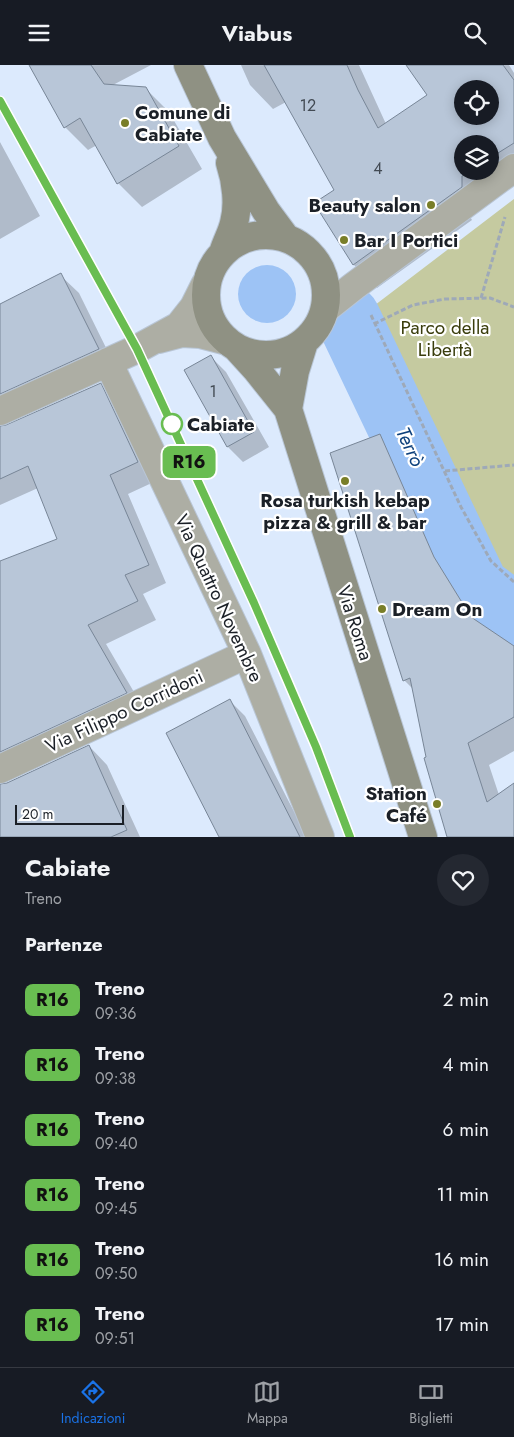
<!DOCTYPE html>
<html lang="it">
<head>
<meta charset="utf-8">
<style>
	:root { --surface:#171b24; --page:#242831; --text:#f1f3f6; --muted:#9ea1a6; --line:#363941; --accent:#1a73e8 }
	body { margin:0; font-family:Jost,sans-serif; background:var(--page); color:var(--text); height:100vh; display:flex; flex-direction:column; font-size:19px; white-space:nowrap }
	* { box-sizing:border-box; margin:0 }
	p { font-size:16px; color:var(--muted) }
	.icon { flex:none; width:28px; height:28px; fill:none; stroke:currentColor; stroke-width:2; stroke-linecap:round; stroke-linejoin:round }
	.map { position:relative; height:772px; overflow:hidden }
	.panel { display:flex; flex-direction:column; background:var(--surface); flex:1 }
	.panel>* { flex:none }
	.badge { padding:0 10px; border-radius:8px; font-size:18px; line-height:32px }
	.buttons { position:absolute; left:454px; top:15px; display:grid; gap:10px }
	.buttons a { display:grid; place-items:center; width:45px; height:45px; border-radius:50%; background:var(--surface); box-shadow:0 2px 12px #0003; font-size:25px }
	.scale { position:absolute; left:15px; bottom:12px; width:109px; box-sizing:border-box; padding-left:5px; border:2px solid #1b2027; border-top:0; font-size:14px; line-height:18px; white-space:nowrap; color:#1b2027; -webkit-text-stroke:4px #fff; paint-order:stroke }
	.map>.badge { position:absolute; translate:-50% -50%; box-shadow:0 0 0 2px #fff }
	h2 { padding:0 25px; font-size:19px; line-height:45px }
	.round { display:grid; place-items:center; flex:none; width:52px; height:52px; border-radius:26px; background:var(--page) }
	.head { display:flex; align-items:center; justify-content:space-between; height:85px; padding:0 25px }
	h1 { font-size:24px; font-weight:700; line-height:38px }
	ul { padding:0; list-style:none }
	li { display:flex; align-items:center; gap:15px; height:65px; padding:0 25px }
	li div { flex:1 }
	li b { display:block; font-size:19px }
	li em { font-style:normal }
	li .badge { min-width:55px; font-weight:700; text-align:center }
	header { display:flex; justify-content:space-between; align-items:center; height:65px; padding:0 25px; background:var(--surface); font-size:22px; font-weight:700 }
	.dock { display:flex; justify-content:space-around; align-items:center; height:70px; border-top:1px solid var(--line); background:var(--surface); font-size:14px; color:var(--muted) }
	.dock a { display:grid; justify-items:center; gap:2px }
	.dock .on { color:var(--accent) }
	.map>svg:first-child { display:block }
	.green { fill:#c5caa0 }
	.water { fill:#9dc3f5 }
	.shadow { fill:#0003; fill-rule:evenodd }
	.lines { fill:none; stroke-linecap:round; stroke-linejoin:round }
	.river { stroke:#9dc3f5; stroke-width:65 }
	.building { fill:#b8c6d8; stroke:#788697; fill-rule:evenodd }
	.street-casing { stroke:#b9c6d6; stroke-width:30 }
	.secondary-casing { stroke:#b9c6d6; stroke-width:30 }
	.path { stroke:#9ea9b8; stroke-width:3; stroke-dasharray:5 2.5; stroke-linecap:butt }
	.street { stroke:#adaea4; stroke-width:28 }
	.secondary { stroke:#8f9183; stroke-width:28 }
	.rail-casing { stroke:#69717d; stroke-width:5.5 }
	.rail { stroke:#fff; stroke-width:4; stroke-dasharray:11; stroke-linecap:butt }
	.line-casing { stroke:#fff; stroke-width:11 }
	.line { stroke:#69bd51; stroke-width:8 }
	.poi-dot { fill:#797e28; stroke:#fff; stroke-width:2 }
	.stop-dot { fill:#fff; stroke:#69bd51; stroke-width:2.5 }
	.labels { text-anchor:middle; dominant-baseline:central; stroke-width:4.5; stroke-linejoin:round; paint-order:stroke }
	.number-label { font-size:16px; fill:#424a53 }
	.poi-label { font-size:19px; font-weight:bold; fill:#1b2027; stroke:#fff; text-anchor:start }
	.park-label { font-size:19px; fill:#3a3d0c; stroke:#fff }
	.stop-label { font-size:19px; font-weight:bold; fill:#1b2027; stroke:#fff; text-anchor:start }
	.street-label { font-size:19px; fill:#1b2027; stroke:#fff }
	.water-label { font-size:20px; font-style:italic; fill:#0e417c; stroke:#fff }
</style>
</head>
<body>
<header><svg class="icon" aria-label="menu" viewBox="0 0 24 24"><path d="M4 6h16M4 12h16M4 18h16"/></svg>Viabus<svg class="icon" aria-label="search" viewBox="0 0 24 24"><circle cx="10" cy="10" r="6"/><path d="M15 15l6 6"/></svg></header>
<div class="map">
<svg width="514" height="772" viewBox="0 0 514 772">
	<rect width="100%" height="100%" fill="#dceafd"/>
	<path class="green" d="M514,134V535L495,520L477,502L459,473L413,364L358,253Z"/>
	<path class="water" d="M238 229a29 29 0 1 1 58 0a29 29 0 1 1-58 0Z"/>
	<path class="shadow" d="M31,0H151L111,21L145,23L169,47L202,104L142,142L118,118L97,80L88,85L65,62Z
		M241,0H359L386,59L428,30L408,0H509L514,8V116L467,146L472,155L377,223L354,200L315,138L336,125L286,37L273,44L250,20ZM462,24H490V51H462ZM462,79H490V106H462Z
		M0,77L40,151L0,174Z
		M60,210L79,228L116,303L5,356L3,362L100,319L119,338L156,416L128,429L166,518L143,529L156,555L106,579L145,646L5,714L3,720L89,681L107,700L140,772H0V498L59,475L38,423L0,440V241Z
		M211,292L226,307L269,382L243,397L228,382Z
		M379,370L401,392L455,515L485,563L508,578L514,576V686L489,700L499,730L514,720V772L428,693L414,625L404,615Z
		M230,636L245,651L307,772H220Z"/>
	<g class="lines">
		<path class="river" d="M348,253L477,523L514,550"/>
	</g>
	<path class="building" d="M29,0H91L104,19L146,22L179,81L117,119L80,53L64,63Z
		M264,0H347L358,25L378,63L427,30L406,0H503L514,15V78L490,93V79H462V106H470L462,111V122L353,200L314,138L334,125ZM462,24H490V51H462Z
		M61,208L99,284L0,329V239Z
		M211,290L254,367L227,382L184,305Z
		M101,318L138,397L110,410L149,500L125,510L138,536L88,560L127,628L0,687V496L57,474L28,401L0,414V361L6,360Z
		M380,369L434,492L471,552L514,581V652L468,678L487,737L514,718V772H447L424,693L426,692L410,613L403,616L330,388Z
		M230,634L300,772H219L166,668Z
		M89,680L127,765L111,772H0V719L7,718Z"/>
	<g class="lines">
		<defs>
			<path id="street" d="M325,244L354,221L514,103
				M159,274L182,268L200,269L227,276
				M108,297L247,589L320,772
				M0,346L137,284L179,261L194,242L205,220
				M0,704L247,589"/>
			<path id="secondary" d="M188,0L222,73L266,146L286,173
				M206 230a60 60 0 1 1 120 0a60 60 0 1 1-120 0Z
				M224,185C227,176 232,167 234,158C239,140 236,116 230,98
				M236,282L256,304L288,344L423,772
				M288,344L295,306L304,277"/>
		</defs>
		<use href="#street" class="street-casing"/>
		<use href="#secondary" class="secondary-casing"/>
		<path class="path" d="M481,233L505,152
			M371,250L461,442L491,496L514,517
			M374,259L413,240L445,234L490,233L514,242
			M445,406L514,400"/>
		<use href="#street" class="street"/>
		<use href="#secondary" class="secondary"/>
		<defs>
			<path id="rail" d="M0,36L137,284L255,538L316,682L350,772"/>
		</defs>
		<use href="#rail" class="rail-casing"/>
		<use href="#rail" class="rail"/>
	</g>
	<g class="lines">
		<defs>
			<path id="line" d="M0,36L137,284L254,538L316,682L350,772"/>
		</defs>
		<use href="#line" class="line-casing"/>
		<use href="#line" class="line"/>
	</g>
	<g class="poi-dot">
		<circle cx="125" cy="58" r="5"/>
		<circle cx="431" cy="140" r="5"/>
		<circle cx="344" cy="175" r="5"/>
		<circle cx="345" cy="416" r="5"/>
		<circle cx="382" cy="544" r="5"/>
		<circle cx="437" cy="739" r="5"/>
	</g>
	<circle class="stop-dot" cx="172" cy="359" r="10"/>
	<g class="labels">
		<g class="number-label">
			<text x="308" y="40">12</text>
			<text x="378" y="103">4</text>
			<text x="213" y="326">1</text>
		</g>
		<g class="poi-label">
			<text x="135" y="47">Comune di<tspan x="135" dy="22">Cabiate</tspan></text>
			<text x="421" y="140" text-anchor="end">Beauty salon</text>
			<text x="354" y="175">Bar I Portici</text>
			<text x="345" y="435" text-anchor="middle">Rosa turkish kebap<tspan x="345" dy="22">pizza &amp; grill &amp; bar</tspan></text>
			<text x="392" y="544">Dream On</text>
			<text x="427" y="728" text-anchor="end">Station<tspan x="427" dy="22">Café</tspan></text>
		</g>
		<g class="park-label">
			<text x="445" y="262">Parco della<tspan x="445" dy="22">Libertà</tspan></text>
		</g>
		<g class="stop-label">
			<text x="187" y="359">Cabiate</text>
		</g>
		<g class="street-label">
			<text transform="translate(219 533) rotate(65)">Via Quattro Novembre</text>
			<text transform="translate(355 558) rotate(72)">Via Roma</text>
			<text transform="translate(124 646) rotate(-25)">Via Filippo Corridoni</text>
		</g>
		<g class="water-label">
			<text transform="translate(410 382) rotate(65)">Terrò</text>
		</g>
	</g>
</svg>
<div class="buttons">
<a><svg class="icon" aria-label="locate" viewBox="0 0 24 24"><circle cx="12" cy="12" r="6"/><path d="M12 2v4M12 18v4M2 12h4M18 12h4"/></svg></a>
<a><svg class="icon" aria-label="layers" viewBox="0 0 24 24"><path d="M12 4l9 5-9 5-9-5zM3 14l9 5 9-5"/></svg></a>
</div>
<div class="scale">20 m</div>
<b class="badge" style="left:189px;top:397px;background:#69bd51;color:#111">R16</b>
</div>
<section class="panel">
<div class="head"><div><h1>Cabiate</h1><p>Treno</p></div><a class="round"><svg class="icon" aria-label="heart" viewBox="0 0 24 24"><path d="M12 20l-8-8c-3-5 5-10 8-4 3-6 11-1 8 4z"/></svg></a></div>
<h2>Partenze</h2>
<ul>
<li><span class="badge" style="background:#69bd51;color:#111">R16</span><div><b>Treno</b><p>09:36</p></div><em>2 min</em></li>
<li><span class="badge" style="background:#69bd51;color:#111">R16</span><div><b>Treno</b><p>09:38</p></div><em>4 min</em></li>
<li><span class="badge" style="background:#69bd51;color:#111">R16</span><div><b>Treno</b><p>09:40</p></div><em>6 min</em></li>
<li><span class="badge" style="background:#69bd51;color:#111">R16</span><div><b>Treno</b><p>09:45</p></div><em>11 min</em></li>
<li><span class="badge" style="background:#69bd51;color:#111">R16</span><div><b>Treno</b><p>09:50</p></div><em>16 min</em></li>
<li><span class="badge" style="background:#69bd51;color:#111">R16</span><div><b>Treno</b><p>09:51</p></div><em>17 min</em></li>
</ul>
</section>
<nav class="dock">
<a class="on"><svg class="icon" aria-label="directions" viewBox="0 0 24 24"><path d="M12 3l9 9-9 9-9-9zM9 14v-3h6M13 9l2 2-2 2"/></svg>Indicazioni</a>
<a><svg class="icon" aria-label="map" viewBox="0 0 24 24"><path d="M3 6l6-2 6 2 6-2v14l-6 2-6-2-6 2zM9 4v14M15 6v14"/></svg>Mappa</a>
<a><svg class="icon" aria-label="tickets" viewBox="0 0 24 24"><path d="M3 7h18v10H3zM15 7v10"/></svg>Biglietti</a>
</nav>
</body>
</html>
